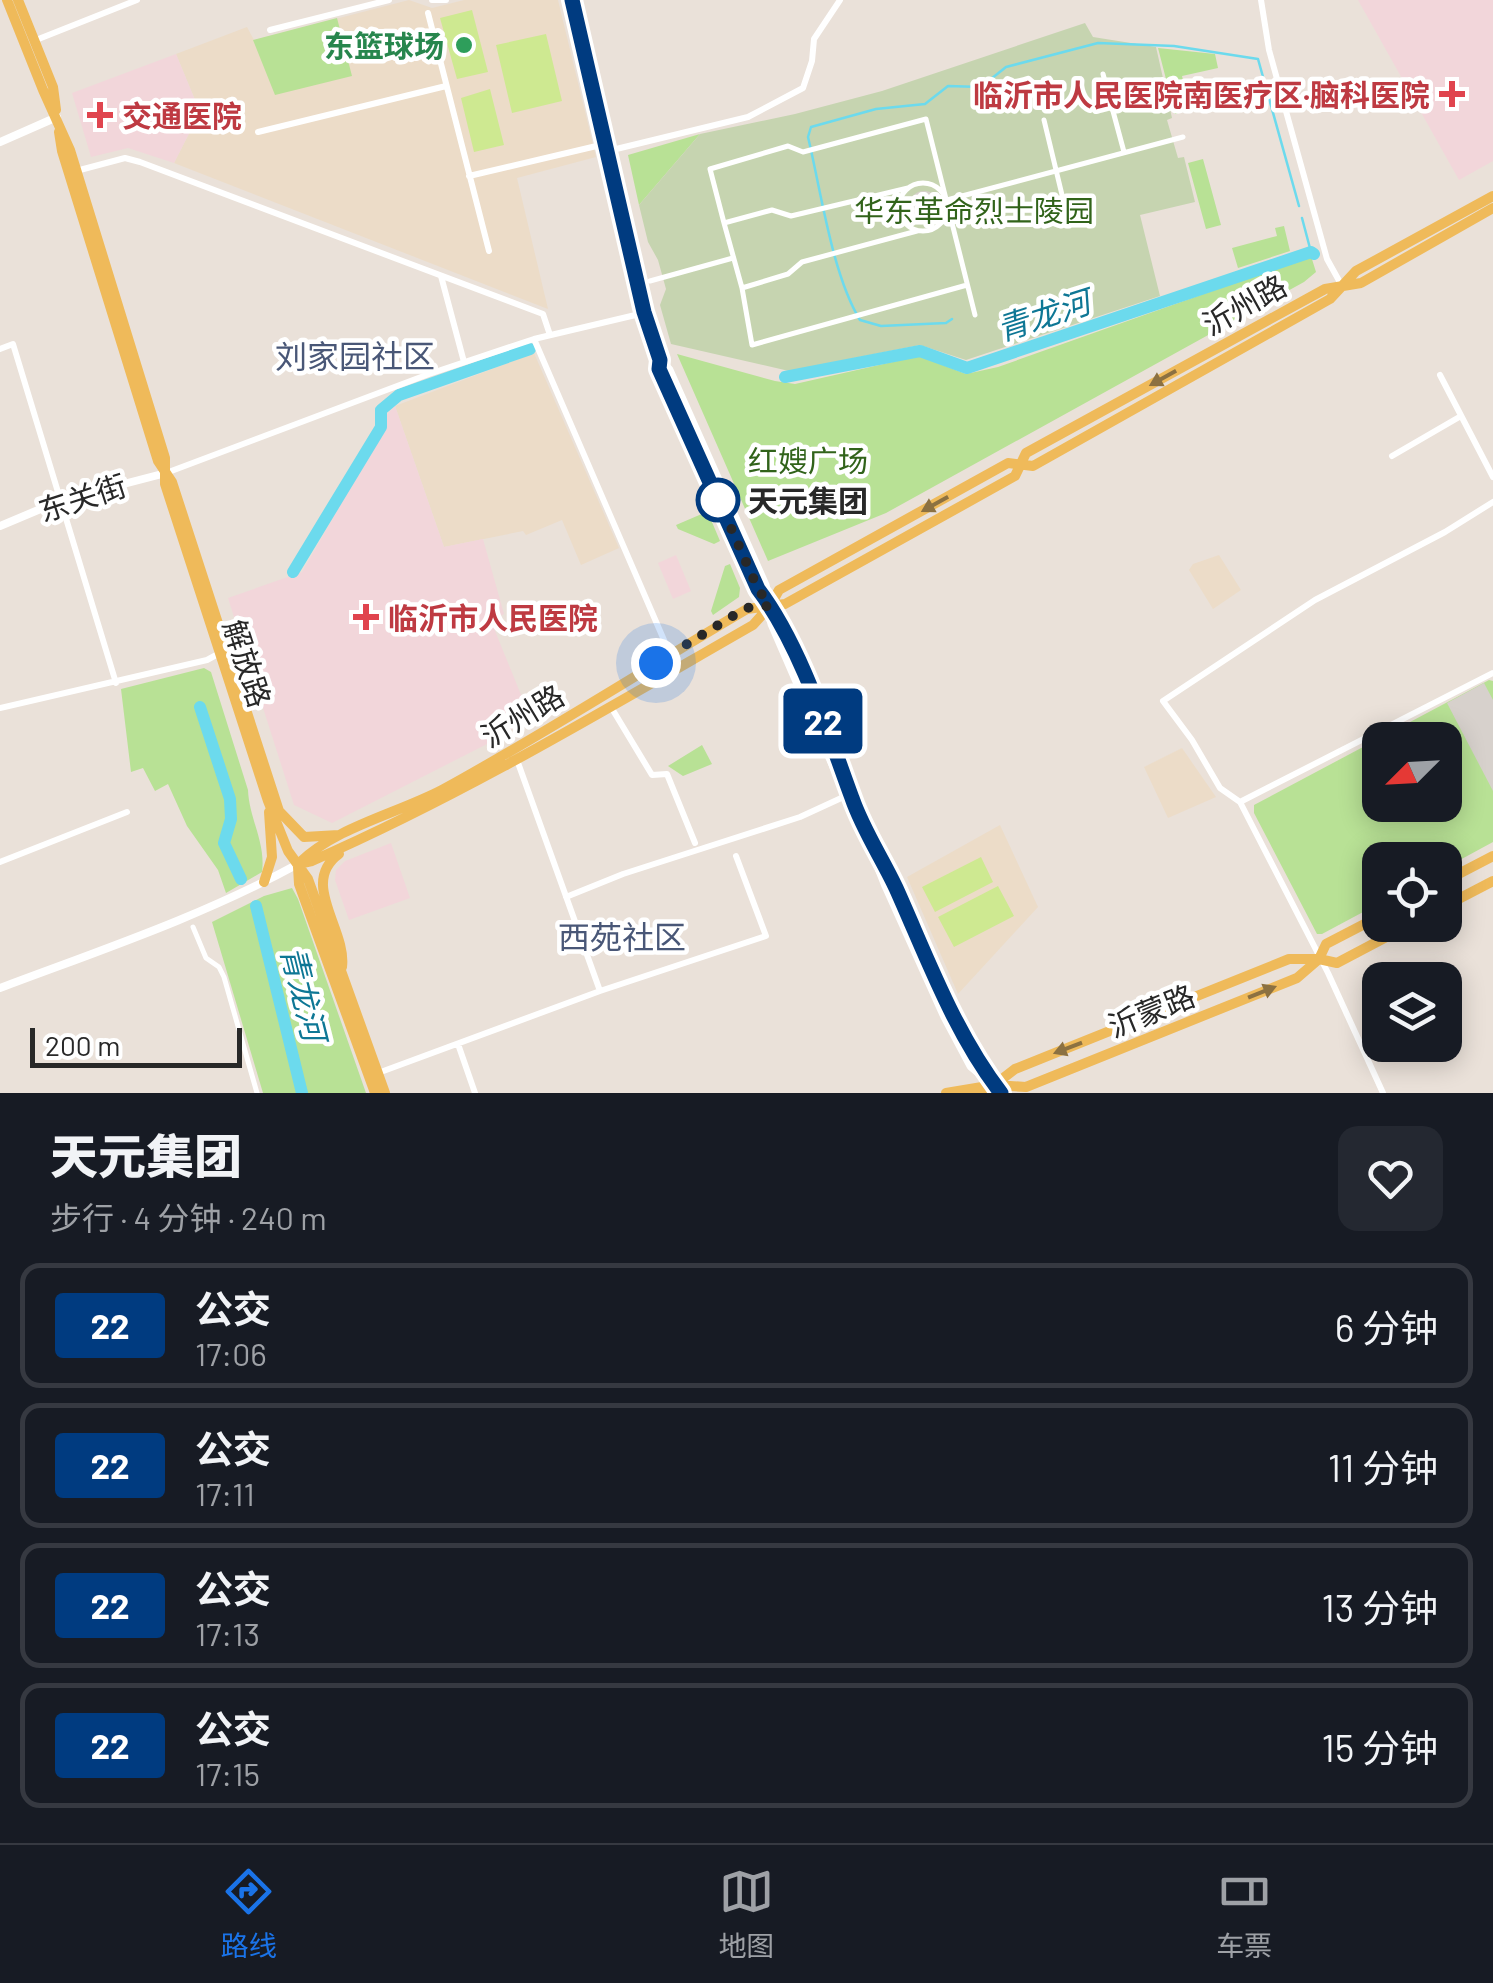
<!DOCTYPE html>
<html lang="zh">
<head>
<meta charset="utf-8">
<style>
	:root { --surface:#171b24; --page:#242831; --text:#f1f3f6; --muted:#9ea1a6; --line:#363941; --accent:#1a73e8 }
	body { margin:0; font-family:Barlow,"Noto Sans SC",sans-serif; background:var(--page); color:var(--text); height:100vh; display:flex; flex-direction:column; font-size:38px; white-space:nowrap }
	* { box-sizing:border-box; margin:0 }
	p { font-size:32px; color:var(--muted) }
	.icon { flex:none; width:55px; height:55px; fill:none; stroke:currentColor; stroke-width:2; stroke-linecap:round; stroke-linejoin:round }
	.map { position:relative; height:1093px; overflow:hidden }
	.details { display:flex; flex-direction:column; background:var(--surface); flex:1 }
	.details>* { flex:none }
	.badge { padding:0 20px; border-radius:8px; font-size:35px; line-height:65px }
	.needle { width:65px; rotate:246deg }
	.fabs { position:absolute; left:1362px; top:722px; display:grid; gap:20px }
	.fabs a { display:grid; place-items:center; width:100px; height:100px; border-radius:20px; background:var(--surface); box-shadow:0 5px 25px #0003; font-size:50px }
	.scale { position:absolute; left:30px; bottom:25px; width:212px; box-sizing:border-box; padding-left:10px; border:5px solid #282828; border-top:0; font-size:28px; line-height:35px; white-space:nowrap; color:#282828; -webkit-text-stroke:8px #fff; paint-order:stroke }
	.you { position:absolute; width:50px; height:50px; margin:-25px; border:8px solid #fff; border-radius:50%; background:#1a73e8; box-shadow:0 0 0 15px #1a73e833 }
	.map>.badge { position:absolute; translate:-50% -50%; box-shadow:0 0 0 5px #fff }
	.round { display:grid; place-items:center; flex:none; width:105px; height:105px; border-radius:20px; background:var(--page) }
	.headline { display:flex; align-items:center; justify-content:space-between; height:170px; padding:0 50px }
	h1 { font-size:48px; font-weight:800; line-height:75px }
	ul { padding:0; list-style:none }
	li { display:flex; align-items:center; gap:30px; height:125px; margin:0 20px 15px; padding:0 30px; border:5px solid var(--line); border-radius:20px }
	li div { flex:1 }
	li b { display:block; font-size:38px }
	li em { font-style:normal }
	li .badge { min-width:110px; font-weight:700; text-align:center }
	.tab-bar { display:flex; justify-content:space-around; align-items:center; height:140px; border-top:2px solid var(--line); background:var(--surface); font-size:28px; color:var(--muted) }
	.tab-bar a { display:grid; justify-items:center; gap:5px }
	.tab-bar .current { color:var(--accent) }
	.map>svg:first-child { display:block }
	.education { fill:#ecdcc8 }
	.medical { fill:#f2d6da }
	.green { fill:#b8e195; fill-rule:evenodd }
	.cemetery { fill:#c6d4b0 }
	.pitch { fill:#cee991 }
	.plaza { fill:#d7d1cc }
	.lines { fill:none; stroke-linecap:round; stroke-linejoin:round }
	.stream { stroke:#6cdaed; stroke-width:2.5 }
	.river { stroke:#6cdaed; stroke-width:12 }
	.pedestrian { stroke:#fff; stroke-width:5 }
	.minor { stroke:#fff; stroke-width:6 }
	.tertiary { stroke:#fff; stroke-width:8 }
	.secondary { stroke:#fff; stroke-width:9 }
	.primary { stroke:#efba5a; stroke-width:10 }
	.oneway { fill:#8c7141 }
	.line-casing { stroke:#fff; stroke-width:22 }
	.line { stroke:#003b80; stroke-width:15 }
	.walk { stroke:#282828; stroke-width:10; stroke-dasharray:0 18 }
	.leisure-dot { fill:#2e9e5b; stroke:#fff; stroke-width:4 }
	.health-dot { fill:#e0444e; stroke:#fff; stroke-width:4 }
	.stop-dot { fill:#fff; stroke:#003b80; stroke-width:5 }
	.labels { text-anchor:middle; dominant-baseline:central; stroke-width:9; stroke-linejoin:round; paint-order:stroke }
	.leisure-label { font-size:30px; font-weight:bold; fill:#27864d; stroke:#fff; text-anchor:end }
	.health-label { font-size:30px; font-weight:bold; fill:#be3a42; stroke:#fff; text-anchor:start }
	.park-label { font-size:30px; fill:#31631a; stroke:#fff }
	.street-label { font-size:30px; fill:#282828; stroke:#fff }
	.stop-label { font-size:30px; font-weight:bold; fill:#282828; stroke:#fff; text-anchor:start }
	.water-label { font-size:32px; font-style:italic; fill:#0e7795; stroke:#fff }
	.neighbourhood-label { font-size:32px; fill:#495777; stroke:#fff }
</style>
</head>
<body>
<div class="map">
<svg width="1493" height="1093" viewBox="0 0 1493 1093">
	<rect width="100%" height="100%" fill="#eae1d9"/>
	<path class="education" d="M409,0L432,8L464,0H558L596,157L517,178L548,309L174,163L200,112L176,54L247,27L254,40Z
		M534,353L619,548L581,565L562,520L526,535L523,531L444,547L395,406Z
		M1219,555L1241,590L1213,609L1189,570L1193,564Z
		M1182,748L1216,797L1168,818L1144,767Z
		M1000,825L1038,907L958,994L907,877Z"/>
	<path class="medical" d="M1358,0H1493V161L1459,180Z
		M176,54L200,112L174,163L128,148L91,157L72,93Z
		M395,406L444,547L483,539L504,614L491,621L530,717L489,743L332,823L294,805L228,598L302,572L385,427L386,415Z
		M676,555L691,591L673,599L658,563Z
		M391,843L410,898L349,920L335,880L336,870L345,861Z"/>
	<path class="green" d="M337,18L352,76L275,95L253,40Z
		M1158,48L1215,54L1218,68L1182,76L1190,109L1175,114Z
		M700,134L639,205L628,155Z
		M1203,159L1221,225L1206,229L1188,163Z
		M1284,226L1290,251L1238,268L1232,248L1277,236L1275,228Z
		M1311,256L1316,272L1304,282L886,513L768,561L677,354L775,381L795,384L919,356L966,374L998,367Z
		M704,513L709,515L720,541L714,544L678,529L676,525Z
		M730,564L740,588L739,597L713,615L711,611L725,566Z
		M204,668L211,672L248,790C249,818 266,843 262,872L226,893L218,870L187,826L168,784L155,791L143,768L131,772L121,689Z
		M1489,680L1493,681V842L1445,868V860H1380V903L1322,934H1317L1254,813V805ZM1380,740H1445V805H1380Z
		M702,745L712,764L683,776L668,766Z
		M292,888L298,899L366,1093H263L212,922L264,896Z"/>
	<path class="cemetery" d="M1085,23L1093,37L1156,47L1172,118L1167,120L1178,158L1184,157L1195,202L1140,215L1160,296L966,360L920,345L789,371L671,344L660,305L666,289L658,260L648,242L639,205L700,134L795,114L882,91Z"/>
	<path class="pitch" d="M472,10L488,72L457,79L440,18Z
		M546,34L562,101L512,113L496,45Z
		M490,89L504,145L474,152L461,98Z
		M981,857L993,882L935,912L922,887Z
		M998,886L1014,916L954,947L938,917Z"/>
	<path class="plaza" d="M909 206a15 15 0 1 1 30 0a15 15 0 1 1-30 0Z
		M1484,683L1493,700V791L1447,703Z"/>
	<g class="lines">
		<path class="stream" d="M1302,218L1311,252
			M952,319L946,323L881,326L860,320C832,274 821,191 808,137L811,127L876,109L925,104L948,86L981,87L1006,67L1098,43L1174,46L1258,59L1299,206"/>
		<path class="river" d="M785,377L920,351L967,368L1311,252L1314,254
			M293,572L381,427V410L399,395L530,349
			M200,707L230,799L231,819L224,843L241,879
			M256,906L302,1093"/>
		<path class="pedestrian" d="M1103,74L1124,152
			M1044,120L1069,224
			M899 207a24 24 0 1 1 48 0a24 24 0 1 1-48 0Z
			M908,188L791,216L772,210L724,223L742,288L788,274L802,262L917,231
			M947,200L1183,137
			M724,223L710,169L788,146L803,152L926,119L975,315
			M650,281L733,258
			M742,288L752,345L967,285
			M193,927L206,958L219,967L224,977L257,1093"/>
		<path class="minor" d="M432,0H446
			M1261,0L1269,50L1327,259L1342,286
			M428,13L489,251
			M270,30L389,0
			M36,40L137,0
			M258,132L446,86
			M608,151L748,117L803,88L812,61L814,39L840,0
			M76,171L125,158L140,162L543,314L550,335
			M469,176L605,144
			M441,276L464,362
			M534,339L670,654
			M0,349L13,344L116,683
			M1440,375L1493,477
			M1392,456L1461,416
			M166,473L429,374L534,339L644,313
			M611,707L652,775L667,774L695,843
			M0,708L207,660L218,654
			M1240,802L1493,673
			M0,862L127,812
			M566,897L623,874L800,817L850,794
			M600,991L766,936L736,856
			M458,1044L475,1093
			M378,1073L600,991L517,760
			M1383,1093L1328,973L1240,802L1220,788L1192,740L1163,701L1315,600L1445,532L1493,502"/>
		<path class="tertiary" d="M0,142L57,117
			M0,526L62,500L166,473
			M0,988C101,950 203,916 298,864"/>
		<path class="secondary" d="M572,0L659,369L758,589L779,621L848,781L850,794
			M660,360L669,370L765,585L772,624L841,783L850,794L886,886L945,1017L971,1066L994,1085L997,1093
			M885,868L951,1012L992,1081"/>
		<path class="primary" d="M7,0L43,90L70,150L165,458V484L268,801L288,851L308,879L385,1093
			M18,0L53,87L56,110
			M59,132L62,151L158,461L172,482L280,814
			M278,810L304,837L339,835
			M339,854C299,883 347,929 342,967
			M299,863C336,827 396,814 442,790C546,733 645,669 747,609L785,604L1015,476L1026,453L1325,289L1361,283L1493,208
			M298,864L312,861C465,794 608,708 753,625L770,606L779,590L1008,463L1033,466L1330,299L1356,271L1493,196
			M298,867L299,884L375,1093
			M1445,881L1493,856
			M264,882L272,857L269,812
			M1445,906L1493,881
			M946,1093L994,1085L1026,1087L1297,978L1319,959L1326,944L1380,916
			M984,1093L1015,1069L1289,959H1319L1337,963L1409,925"/>
	</g>
	<defs><path id="oneway-solid" d="M-6-.8H1V-3.2L6.5 0L1 3.2V.8H-6Z" transform="scale(2.5)"/></defs>
	<g class="oneway">
		<use href="#oneway-solid" transform="translate(1163 378) rotate(151)"/>
		<use href="#oneway-solid" transform="translate(935 504) rotate(151)"/>
		<use href="#oneway-solid" transform="translate(1262 992) rotate(-22)"/>
		<use href="#oneway-solid" transform="translate(1068 1048) rotate(159)"/>
	</g>
	<g class="lines">
		<defs>
			<path id="line" d="M572,0L644,312L660,360L659,369L758,589C800,644 828,733 852,798C863,830 882,858 896,888C927,957 954,1032 1001,1093"/>
		</defs>
		<use href="#line" class="line-casing"/>
		<use href="#line" class="line"/>
		<path class="walk" d="M656,663L746,608L770,606L758,589L716,494L718,500"/>
	</g>
	<circle class="leisure-dot" cx="464" cy="45" r="10"/>
	<g class="health-dot">
		<path d="M1447 79h10v10h10v10h-10v10h-10v-10h-10v-10h10z"/>
		<path d="M95 100h10v10h10v10h-10v10h-10v-10h-10v-10h10z"/>
		<path d="M361 602h10v10h10v10h-10v10h-10v-10h-10v-10h10z"/>
	</g>
	<circle class="stop-dot" cx="718" cy="500" r="20"/>
	<g class="labels">
		<g class="leisure-label">
			<text x="444" y="45">东篮球场</text>
		</g>
		<g class="health-label">
			<text x="1430" y="94" text-anchor="end">临沂市人民医院南医疗区·脑科医院</text>
			<text x="122" y="115">交通医院</text>
			<text x="388" y="617">临沂市人民医院</text>
		</g>
		<g class="park-label">
			<text x="974" y="210">华东革命烈士陵园</text>
			<text x="808" y="460">红嫂广场</text>
		</g>
		<g class="street-label">
			<text transform="translate(1244 304) rotate(-29)">沂州路</text>
			<text transform="translate(82 497) rotate(-18)">东关街</text>
			<text transform="translate(248 663) rotate(72)">解放路</text>
			<text transform="translate(522 715) rotate(-31)">沂州路</text>
			<text transform="translate(1151 1010) rotate(-22)">沂蒙路</text>
		</g>
		<g class="stop-label">
			<text x="748" y="500">天元集团</text>
		</g>
		<g class="water-label">
			<text transform="translate(1043 314) rotate(-18)">青龙河</text>
			<text transform="translate(305 993) rotate(76)">青龙河</text>
		</g>
		<g class="neighbourhood-label">
			<text x="355" y="355">刘家园社区</text>
			<text x="622" y="936">西苑社区</text>
		</g>
	</g>
</svg>
<div class="fabs">
<a><svg class="needle" viewBox="-14 -14 28 28"><path d="M0-13l5 13h-10z" fill="#e53935"/><path d="M0 13l5-13h-10z" fill="#9ea1a6"/></svg></a>
<a><svg class="icon" aria-label="locate" viewBox="0 0 24 24"><circle cx="12" cy="12" r="6"/><path d="M12 2v4M12 18v4M2 12h4M18 12h4"/></svg></a>
<a><svg class="icon" aria-label="layers" viewBox="0 0 24 24"><path d="M12 4l9 5-9 5-9-5zM3 14l9 5 9-5"/></svg></a>
</div>
<div class="scale">200 m</div>
<div class="you" style="left:656px;top:663px"></div>
<b class="badge" style="left:823px;top:721px;background:#003b80;color:#fff">22</b>
</div>
<section class="details">
<div class="headline"><div><h1>天元集团</h1><p>步行 · 4 分钟 · 240 m</p></div><a class="round"><svg class="icon" aria-label="heart" viewBox="0 0 24 24"><path d="M12 20l-8-8c-3-5 5-10 8-4 3-6 11-1 8 4z"/></svg></a></div>
<ul>
<li><span class="badge" style="background:#003b80;color:#fff">22</span><div><b>公交</b><p>17:06</p></div><em>6 分钟</em></li>
<li><span class="badge" style="background:#003b80;color:#fff">22</span><div><b>公交</b><p>17:11</p></div><em>11 分钟</em></li>
<li><span class="badge" style="background:#003b80;color:#fff">22</span><div><b>公交</b><p>17:13</p></div><em>13 分钟</em></li>
<li><span class="badge" style="background:#003b80;color:#fff">22</span><div><b>公交</b><p>17:15</p></div><em>15 分钟</em></li>
</ul>
</section>
<nav class="tab-bar">
<a class="current"><svg class="icon" aria-label="directions" viewBox="0 0 24 24"><path d="M12 3l9 9-9 9-9-9zM9 14v-3h6M13 9l2 2-2 2"/></svg>路线</a>
<a><svg class="icon" aria-label="map" viewBox="0 0 24 24"><path d="M3 6l6-2 6 2 6-2v14l-6 2-6-2-6 2zM9 4v14M15 6v14"/></svg>地图</a>
<a><svg class="icon" aria-label="tickets" viewBox="0 0 24 24"><path d="M3 7h18v10H3zM15 7v10"/></svg>车票</a>
</nav>
</body>
</html>
